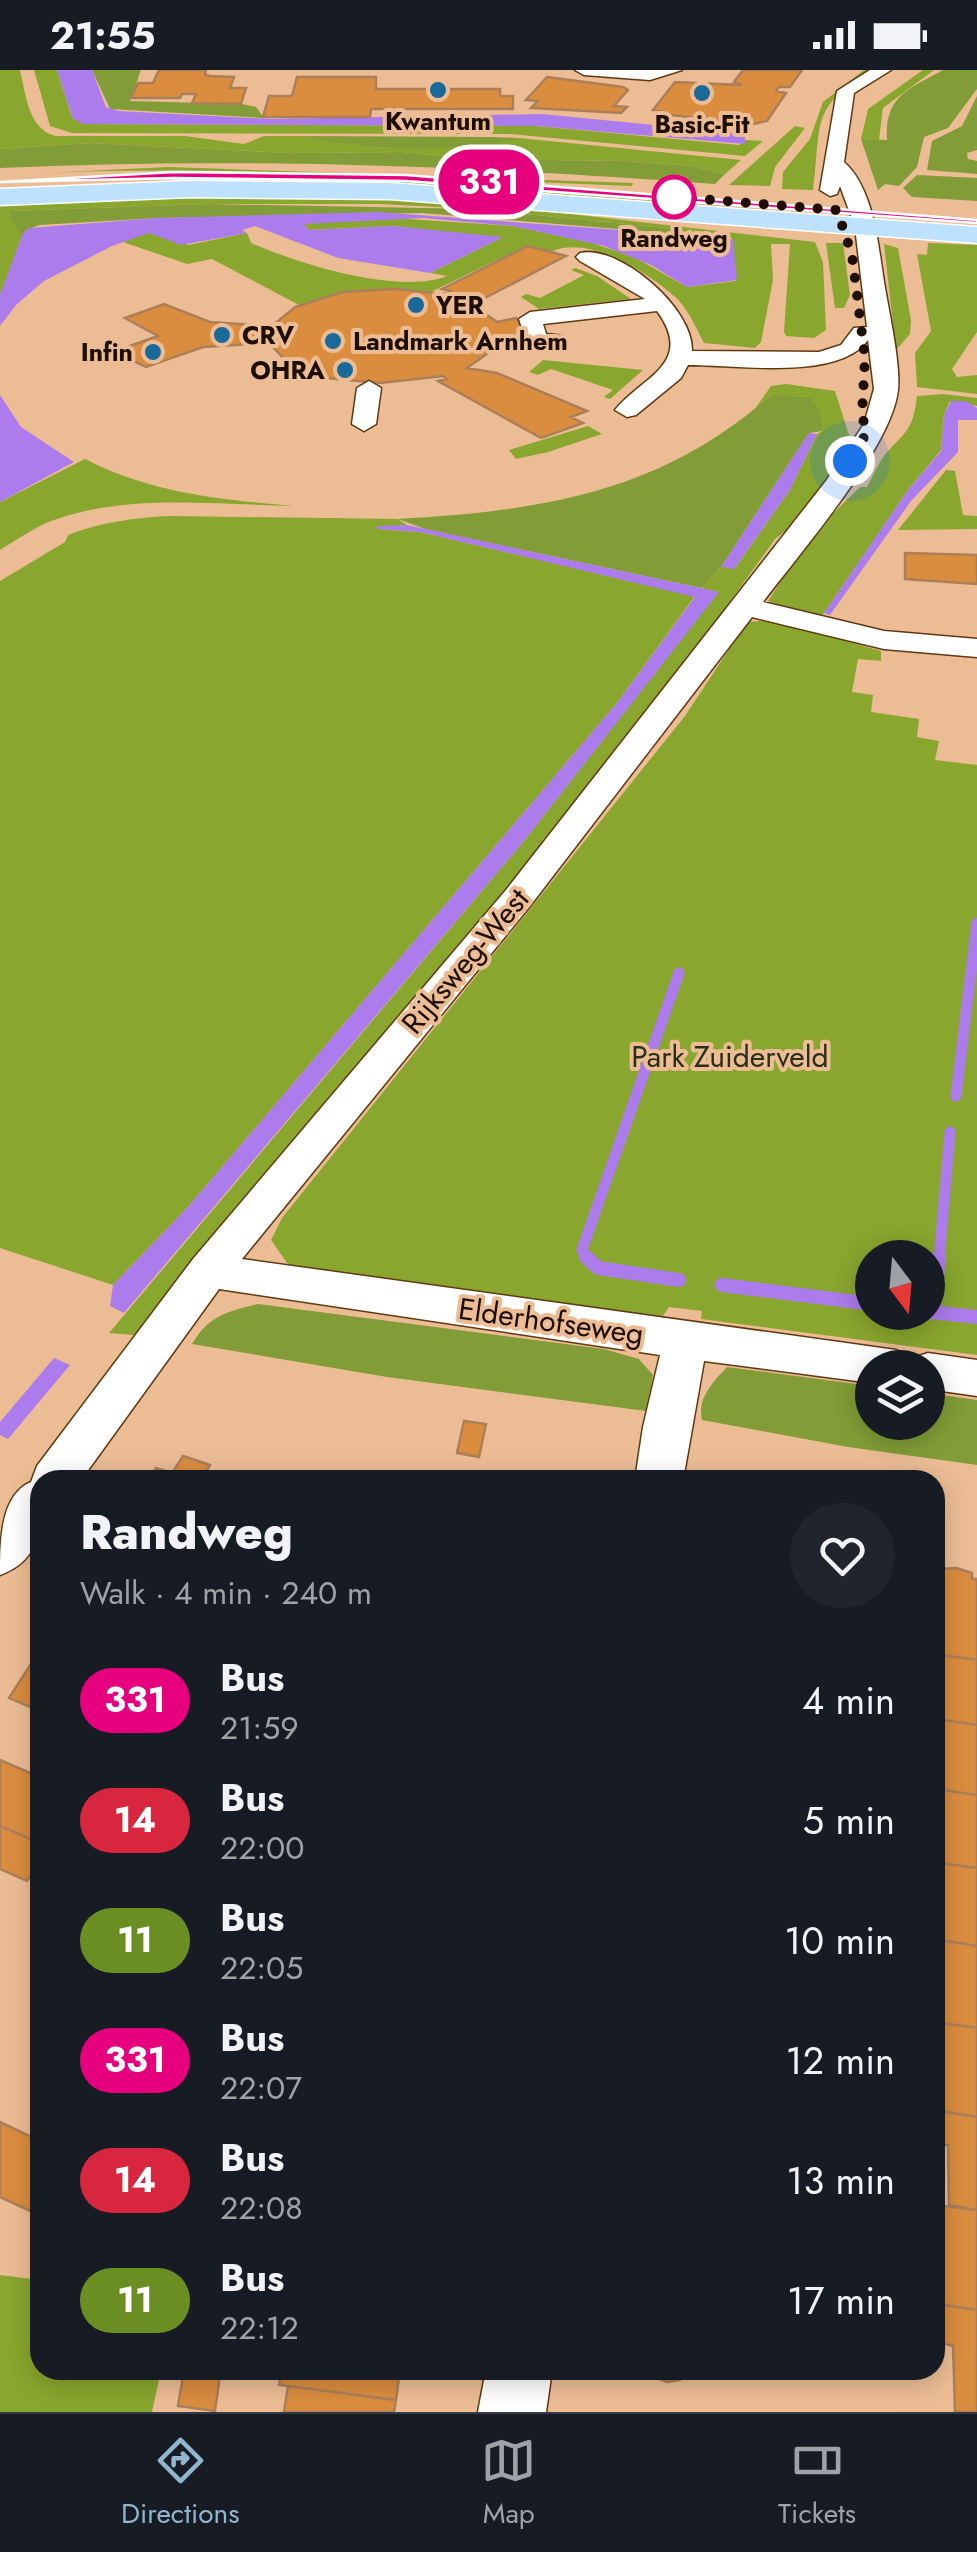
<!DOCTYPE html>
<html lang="en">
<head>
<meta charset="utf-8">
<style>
	:root { --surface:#171b24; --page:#20242c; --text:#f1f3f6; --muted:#9ea1a6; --line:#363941; --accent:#90b5cd }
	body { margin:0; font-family:Jost,sans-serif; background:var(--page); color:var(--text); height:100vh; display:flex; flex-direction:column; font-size:38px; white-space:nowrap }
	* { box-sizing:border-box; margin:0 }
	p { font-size:32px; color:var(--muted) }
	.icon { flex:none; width:55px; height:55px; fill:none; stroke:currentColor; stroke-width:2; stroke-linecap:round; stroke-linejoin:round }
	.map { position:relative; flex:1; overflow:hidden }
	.side { position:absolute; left:30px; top:1400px; width:915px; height:910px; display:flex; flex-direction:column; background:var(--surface); border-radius:30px; box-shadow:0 5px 25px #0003 }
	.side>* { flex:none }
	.badge { padding:0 20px; border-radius:32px; font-size:35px; line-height:65px }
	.needle { width:65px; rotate:164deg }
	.fabs { position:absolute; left:855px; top:1170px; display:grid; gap:20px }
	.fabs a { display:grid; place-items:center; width:90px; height:90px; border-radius:50%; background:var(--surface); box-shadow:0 5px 25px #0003; font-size:50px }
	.you { position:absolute; width:50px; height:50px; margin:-25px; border:8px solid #fff; border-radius:50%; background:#1a73e8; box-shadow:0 0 0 15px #1a73e833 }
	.map>.badge { position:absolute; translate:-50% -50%; box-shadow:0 0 0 5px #fff }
	.round { display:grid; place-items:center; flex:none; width:105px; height:105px; border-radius:52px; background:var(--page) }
	.head { display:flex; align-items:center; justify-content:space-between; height:170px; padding:0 50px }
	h1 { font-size:48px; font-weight:800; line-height:75px }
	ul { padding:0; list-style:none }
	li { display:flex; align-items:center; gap:30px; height:120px; padding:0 50px }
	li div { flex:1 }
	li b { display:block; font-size:38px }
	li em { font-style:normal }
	li .badge { min-width:110px; font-weight:700; text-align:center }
	.status { display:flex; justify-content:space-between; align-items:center; height:70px; padding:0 50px; background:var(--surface); direction:ltr }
	.status svg { height:28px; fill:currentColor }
	.menu { display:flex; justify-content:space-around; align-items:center; height:140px; border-top:2px solid var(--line); background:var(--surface); font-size:28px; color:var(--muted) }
	.menu a { display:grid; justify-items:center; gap:5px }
	.menu .selected { color:var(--accent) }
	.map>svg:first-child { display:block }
	.green { fill:#89a62e; fill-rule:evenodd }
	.forest { fill:#829d37 }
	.water { fill:#ad7cec }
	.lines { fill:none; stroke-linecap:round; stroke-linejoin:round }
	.stream-far1 { stroke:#ad7cec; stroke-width:11 }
	.stream { stroke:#ad7cec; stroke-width:14 }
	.building { fill:#db8d3f; stroke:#ab7f59; stroke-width:2.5 }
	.minor-casing { stroke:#603911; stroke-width:3 }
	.major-casing { stroke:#fff; stroke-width:3 }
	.minor { fill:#fff; fill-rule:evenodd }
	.major { fill:#bee1fd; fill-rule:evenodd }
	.line { fill:#e6007e; stroke:#fff; stroke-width:2.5 }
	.walk { stroke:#1e0e01; stroke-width:10; stroke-dasharray:0 18 }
	.poi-dot { fill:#1a699b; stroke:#ecbd95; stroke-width:4 }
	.stop-dot { fill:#fff; stroke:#e6007e; stroke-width:5 }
	.labels { text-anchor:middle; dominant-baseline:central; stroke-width:8; stroke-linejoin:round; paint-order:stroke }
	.far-poi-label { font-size:25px; font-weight:bold; fill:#1e0e01; stroke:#ecbd95; text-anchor:start }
	.far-stop-label { font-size:25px; font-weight:bold; fill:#1e0e01; stroke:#ecbd95 }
	.street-label { font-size:30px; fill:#1e0e01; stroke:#ecbd95 }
	.park-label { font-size:30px; fill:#29301a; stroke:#ecbd95 }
</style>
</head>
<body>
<div class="status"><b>21:55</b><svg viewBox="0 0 49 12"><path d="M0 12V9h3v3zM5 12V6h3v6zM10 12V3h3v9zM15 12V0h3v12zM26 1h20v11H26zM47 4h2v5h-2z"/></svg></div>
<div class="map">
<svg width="977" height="2342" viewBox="0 0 977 2342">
	<rect width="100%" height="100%" fill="#ecbd95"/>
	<path class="green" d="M0,0H20C26,25 28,58 55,66H185L244,74L264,66H302L372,75L467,77L519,68L741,90L725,104L691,96L629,91L468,89L403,82L290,83L91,73L0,79Z
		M34,0H57L71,44L83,54L536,56L739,75L745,70L763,71L745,86L510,64L72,63L50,56Z
		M864,0H873C809,38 822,51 813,120L782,119L783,102L810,69L823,32Z
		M923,0H934L883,38L879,70L861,69L868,39Z
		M795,56L805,58L775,97L770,116L729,115Z
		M169,97L633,113L632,116C421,108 211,93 0,105Z
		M403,111L808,143L413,115L0,119L159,112Z
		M179,127H323L493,135L815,172L823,192L826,260L814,268L786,266L784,262L790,174H771L773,210L761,272L755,278L704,273C696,258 688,238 674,226C647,202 587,164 551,182L528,175L431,222L359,220L299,235L212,189L187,194L123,172L149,162L188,175L247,163L251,173C299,194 399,225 447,206L430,203L501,168L393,156L309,160L303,154L393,148L513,156L592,173L634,187L687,217L736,211L732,168L724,164L476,139L380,134H209L10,141L22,170L0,225V135Z
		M826,173H843L850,225L844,238H835Z
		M928,173L977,175V262L952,299L957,307L977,305V324L917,317L915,283L931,261L917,184L927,185Z
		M884,174L898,178L911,250L910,264L896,280Z
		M575,198L597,206L631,229L539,239L521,227L526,224L540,228L584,205L571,200Z
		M543,290L643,300L610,329L604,327L613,320L551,299L538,305L529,302Z
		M786,314L835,321L849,365V377L815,429L792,456L775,469C578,747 352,1004 134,1265L109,1263L524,771L718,522L701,518L721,497L735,498L790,420L817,364L823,361L771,325L755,339L771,316Z
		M943,324L977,328V336L950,331L944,345L941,380L908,420L824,543L819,548L768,531L813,463L860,417H867C873,406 879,391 888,381C908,360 913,358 917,326Z
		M588,356L602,364L548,382L516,389L509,380Z
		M85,389C151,423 222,430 295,436C217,435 129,423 54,450C35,457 18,469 0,480V432Z
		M946,400L955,401L963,445L977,446V459L898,460Z
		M169,446L398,449L407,455L377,459L420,462L695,526L617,633L188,1137L113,1215L0,1178V511L65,472L68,465C102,452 132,448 169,446Z
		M760,551L781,553L881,581V591L858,589L852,622L873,625L871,642L919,649L917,667L939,671L935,690L977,695V1285L701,1249L702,1241L669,1237L663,1246L305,1201L287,1193L271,1170L282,1148L685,646L747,552ZM872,1188H928V1242H872Z
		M0,2205L40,2210V2300H161L152,2342H0Z"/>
	<path class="forest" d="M92,0H141L130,31L242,34L256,37L264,48L110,39Z
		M943,0H977V19L948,58L924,67L917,97L899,116L885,114L878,120L861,69L887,70C884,26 909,19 943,0Z
		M977,26V80L967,83L968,89L977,91V104L927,100L932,71L962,56Z
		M302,66L492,67L519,68C457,84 365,80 302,66Z
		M91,73L290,83L403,82L468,89L629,91L691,96L725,104L715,114C477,96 238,87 0,98V79Z
		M917,105L977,108V131L912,127L903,118Z
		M209,134L476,139L724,164L729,168L422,143L157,148L40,155L26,160L22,170L9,141Z
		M771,325L811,328L820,342L823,361L809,363L721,497L701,518L425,459L398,449C541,441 661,423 771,325Z
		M258,1234L604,1279L639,1289L653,1305L646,1341L387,1307L192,1274C208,1246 228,1241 258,1234Z
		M727,1297L872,1316V1352H928V1323L977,1330V1395L848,1377L702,1350C697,1328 713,1312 727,1297Z"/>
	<path class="water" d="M57,0H92L106,37L119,41L271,49L542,44L735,63L745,67V74L536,56L83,54L73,49Z
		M377,142L729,168L733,170L737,210L687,217L651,195L604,176L513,156L423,148L304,154L309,160L393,156L503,167L430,203L338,188L255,156L242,160L247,163L181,175L149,163L112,176L44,211L16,235L0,256V225L23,163L29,158L157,148Z
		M0,325L21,357L74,392L0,432Z
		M951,331H966L977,338V350H958V382L911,431L830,545L824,543L908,420L941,381L944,345Z
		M809,363L817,364L790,420L734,499L721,497Z
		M407,455L719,522L524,771L124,1243L110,1236L113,1215L188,1137L617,633L695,527L420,462L377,459V456Z
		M54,1288L70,1295L8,1369L0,1365V1352Z"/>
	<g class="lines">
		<path class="stream-far1" d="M956,1026L977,853
			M588,1190L582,1180L679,903
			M939,1190L950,1062"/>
		<path class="stream" d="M586,1187L598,1198L679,1210
			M722,1215L872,1234
			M930,1242L977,1247
			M934,1242L939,1187"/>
	</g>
	<path class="building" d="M159,0H206L205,5L210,6L234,7L230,18H246L241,34L192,33L196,24H182L180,28H131L138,13H153Z
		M743,0H802L790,17H779L776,21L786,23L767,51L753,54L661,44L663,42L653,40L675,12L742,15L734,12Z
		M297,7H376V19H500V26H513V39H371L370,47H263L269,26H292Z
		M547,7L623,17L628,20L614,36L627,37L621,43L531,38L538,31L526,30Z
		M528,176L566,186L479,231H467L497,252L516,248L526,265L518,279L498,276L467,298L497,303L587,341L571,347L583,353L541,368L438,311L447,309L443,306L380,313L326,308L289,294L269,273L203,277L146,297L113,282L158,266L125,248L164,234L210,252L272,256L295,237L343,222L396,219L444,224L450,221L442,219Z
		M905,483L977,485V514L905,509Z
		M464,1351L486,1354L479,1387L457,1383Z
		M183,1386L210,1395L201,1410H148L156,1398L172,1403Z
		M956,1498L972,1503V1509H977V1590L935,1584V1505H941L940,1499Z
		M40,1580V1641L9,1628Z
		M935,1584L977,1590V1655L936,1649Z
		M936,1649L977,1655V1725L935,1719Z
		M0,1690L40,1707V1773L0,1756Z
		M935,1719L977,1725V1798L940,1793Z
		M0,1756L40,1773V1790L27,1811L0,1799Z
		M940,1793L977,1798V1876L935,1869V1841L941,1842Z
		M935,1869L977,1876V1958L935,1952Z
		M935,1952L977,1958V2047L935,2040Z
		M935,2040L977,2047V2140L949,2135L948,2075L935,2074Z
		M0,2052L40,2071L37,2144L0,2127Z
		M935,2135L977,2140V2240L937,2234Z
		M937,2234L977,2240V2342H955L953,2276L938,2272Z
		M184,2300L220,2306L215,2341L178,2336Z
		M282,2300H400L396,2330L279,2315Z
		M637,2300H709L708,2308L681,2301L680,2310L667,2312Z
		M288,2316L396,2330L394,2342H284Z"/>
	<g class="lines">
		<defs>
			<path id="minor" d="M575,0H682L650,10L584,5Z
				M870,0H891L854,23L844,92C871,116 877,165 882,198C886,231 901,289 898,320C892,377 799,484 763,532L884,561L977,569V587L884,579L752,547L530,836L242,1189L896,1280L913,1288L928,1283L977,1290V1326L928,1319V1298H872V1313L704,1291L683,1410H635L643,1357L660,1285L219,1219L81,1410H40C40,1451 46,1488 0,1505C0,1473 0,1425 31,1412L37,1396L193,1189L506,820L826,411L864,354L874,319L868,270C838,311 737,295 688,295L681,308L636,345L627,347L615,340C641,307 696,294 657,241L543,254L546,264L564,266L567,271L556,278L528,276L519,249L530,242L645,229L580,191L576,187L580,183C618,174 694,238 692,281L819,282L841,275L854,258L867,257L855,157L840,116L837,124L830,126L820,120L837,21Z
				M369,311L381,318L376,354L364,361L352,354L357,318Z
				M486,2300H552L546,2342H478Z"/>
			<path id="major" d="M190,111L390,113L977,157V173L390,129L190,127L0,135V119Z"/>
		</defs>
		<use href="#minor" class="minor-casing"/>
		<use href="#major" class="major-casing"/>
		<use href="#minor" class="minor"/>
		<use href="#major" class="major"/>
	</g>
	<path class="line" d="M174,102L406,105L977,150V153L406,111L174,108L0,112Z"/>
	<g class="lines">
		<path class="walk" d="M674,127L837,140L852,185L865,288L862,343L866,364L850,391"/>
	</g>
	<g class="poi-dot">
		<circle cx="438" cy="20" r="10"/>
		<circle cx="702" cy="23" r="10"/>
		<circle cx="416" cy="235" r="10"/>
		<circle cx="222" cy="265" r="10"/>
		<circle cx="333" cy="271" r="10"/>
		<circle cx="153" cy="282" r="10"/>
		<circle cx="345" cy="300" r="10"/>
	</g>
	<circle class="stop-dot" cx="674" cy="127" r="20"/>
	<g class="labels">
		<g class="far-poi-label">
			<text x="438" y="51" text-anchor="middle">Kwantum</text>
			<text x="702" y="54" text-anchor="middle">Basic-Fit</text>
			<text x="436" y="235">YER</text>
			<text x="242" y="265">CRV</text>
			<text x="353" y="271">Landmark Arnhem</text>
			<text x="133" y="282" text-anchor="end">Infin</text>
			<text x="325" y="300" text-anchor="end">OHRA</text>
		</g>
		<g class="far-stop-label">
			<text x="674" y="168">Randweg</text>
		</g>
		<g class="street-label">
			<text transform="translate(465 891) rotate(-50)">Rijksweg-West</text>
			<text transform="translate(551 1251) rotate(8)">Elderhofseweg</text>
		</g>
		<g class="park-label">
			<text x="730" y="986">Park Zuiderveld</text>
		</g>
	</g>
</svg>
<div class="fabs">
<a><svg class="needle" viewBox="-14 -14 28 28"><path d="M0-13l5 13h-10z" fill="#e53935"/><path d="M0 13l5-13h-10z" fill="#9ea1a6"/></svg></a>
<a><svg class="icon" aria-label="layers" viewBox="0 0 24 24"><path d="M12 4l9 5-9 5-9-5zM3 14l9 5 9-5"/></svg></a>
</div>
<div class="you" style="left:850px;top:391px"></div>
<b class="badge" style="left:489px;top:112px;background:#e6007e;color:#fff">331</b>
<section class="side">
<div class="head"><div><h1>Randweg</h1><p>Walk · 4 min · 240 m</p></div><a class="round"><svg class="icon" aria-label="heart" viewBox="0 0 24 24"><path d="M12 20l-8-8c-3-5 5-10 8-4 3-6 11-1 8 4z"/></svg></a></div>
<ul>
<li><span class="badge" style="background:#e6007e;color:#fff">331</span><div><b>Bus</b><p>21:59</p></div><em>4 min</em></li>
<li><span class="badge" style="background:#d7263d;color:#fff">14</span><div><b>Bus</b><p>22:00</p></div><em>5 min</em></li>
<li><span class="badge" style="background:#6b8e23;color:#fff">11</span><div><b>Bus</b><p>22:05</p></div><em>10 min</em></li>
<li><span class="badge" style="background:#e6007e;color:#fff">331</span><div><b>Bus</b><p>22:07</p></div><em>12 min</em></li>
<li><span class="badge" style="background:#d7263d;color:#fff">14</span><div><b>Bus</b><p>22:08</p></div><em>13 min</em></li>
<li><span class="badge" style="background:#6b8e23;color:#fff">11</span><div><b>Bus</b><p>22:12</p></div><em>17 min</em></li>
</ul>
</section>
</div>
<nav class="menu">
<a class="selected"><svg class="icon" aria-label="directions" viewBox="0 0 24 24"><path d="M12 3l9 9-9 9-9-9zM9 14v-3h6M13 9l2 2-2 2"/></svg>Directions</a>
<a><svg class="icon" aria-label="map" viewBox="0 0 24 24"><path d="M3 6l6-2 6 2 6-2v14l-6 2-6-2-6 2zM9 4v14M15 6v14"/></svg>Map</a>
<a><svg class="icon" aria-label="tickets" viewBox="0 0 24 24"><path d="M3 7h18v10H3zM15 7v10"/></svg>Tickets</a>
</nav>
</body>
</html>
